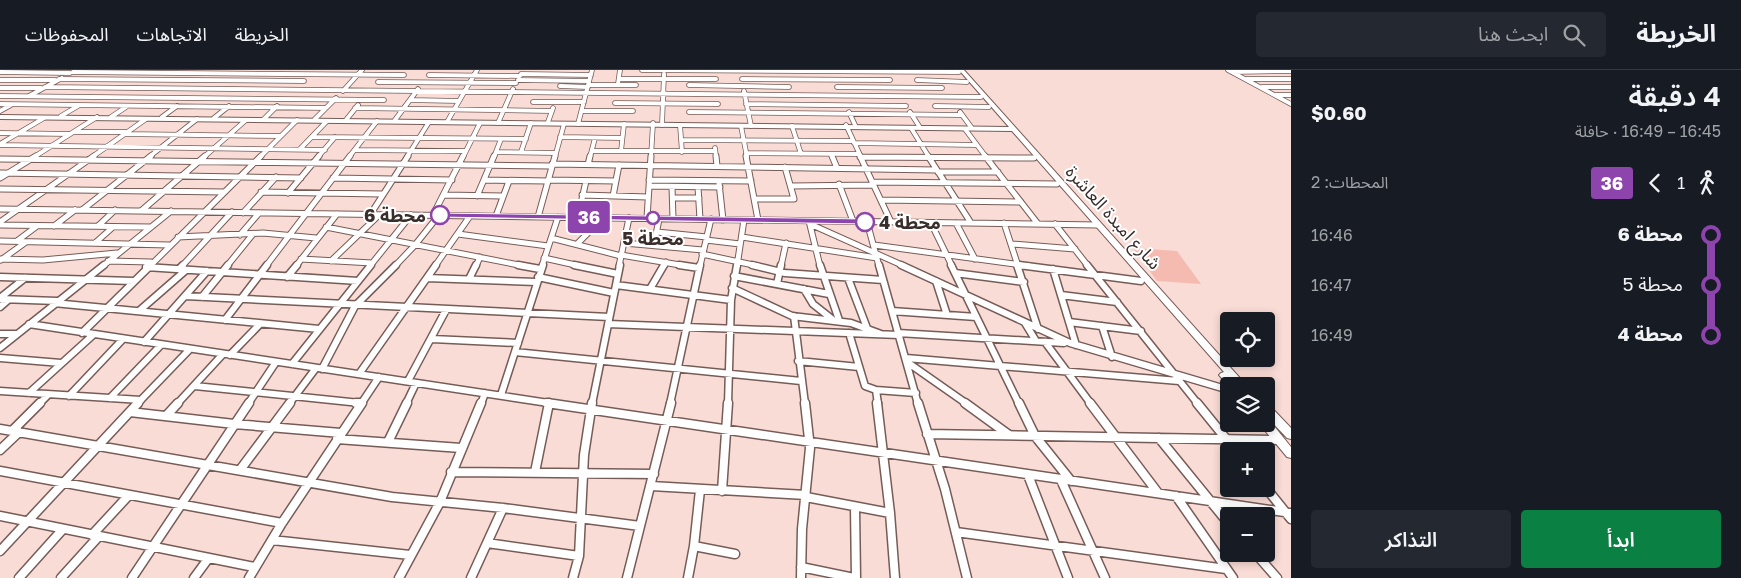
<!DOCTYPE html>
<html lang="ar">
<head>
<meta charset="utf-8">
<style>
	:root { --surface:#171b24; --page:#242831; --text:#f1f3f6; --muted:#9ea1a6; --line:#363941; --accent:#0b8043 }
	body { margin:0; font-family:"Golos Text","Noto Sans Arabic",sans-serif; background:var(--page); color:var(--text); direction:rtl; height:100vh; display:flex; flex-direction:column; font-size:19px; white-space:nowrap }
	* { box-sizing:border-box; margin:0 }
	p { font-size:16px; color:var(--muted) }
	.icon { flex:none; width:28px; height:28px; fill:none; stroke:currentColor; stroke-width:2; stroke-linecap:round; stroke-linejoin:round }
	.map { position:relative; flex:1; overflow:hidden; direction:ltr }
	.details { display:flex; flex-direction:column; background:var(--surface); width:450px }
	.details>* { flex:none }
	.badge { padding:0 10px; border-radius:4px; font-size:18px; line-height:32px }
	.tools { position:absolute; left:1220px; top:242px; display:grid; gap:10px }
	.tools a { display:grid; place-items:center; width:55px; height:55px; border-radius:5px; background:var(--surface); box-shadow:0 2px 8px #0003; font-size:25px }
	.map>.badge { position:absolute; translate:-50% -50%; box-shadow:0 0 0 2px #fff }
	.legs { display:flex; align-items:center; gap:8px; height:55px; padding:0 20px; font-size:16px }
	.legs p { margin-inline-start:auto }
	.headline { display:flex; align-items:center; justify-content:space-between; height:85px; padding:0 20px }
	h1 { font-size:28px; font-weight:600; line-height:38px }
	.primary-button { display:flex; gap:10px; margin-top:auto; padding:10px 20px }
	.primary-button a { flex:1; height:58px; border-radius:5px; background:var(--accent); color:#fff; font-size:20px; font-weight:600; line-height:58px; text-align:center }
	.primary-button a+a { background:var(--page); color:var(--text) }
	ul { padding:0 20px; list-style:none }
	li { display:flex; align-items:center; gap:18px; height:50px; font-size:19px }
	li i { display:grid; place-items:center; width:8px; height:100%; margin:0 6px; background:currentColor }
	li i::after { content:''; width:12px; height:12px; margin:-6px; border:4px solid; border-radius:50%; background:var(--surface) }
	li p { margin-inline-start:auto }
	li:first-child i { background:linear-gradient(#0000 50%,currentColor 0) }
	li:last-child i { background:linear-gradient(currentColor 50%,#0000 0) }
	header { display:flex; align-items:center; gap:30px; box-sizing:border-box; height:70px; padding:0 25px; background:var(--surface); border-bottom:1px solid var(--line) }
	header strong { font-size:24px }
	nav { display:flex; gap:28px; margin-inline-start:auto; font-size:18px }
	.search { width:350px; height:45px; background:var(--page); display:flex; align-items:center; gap:12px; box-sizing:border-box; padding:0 18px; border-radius:5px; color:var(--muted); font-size:19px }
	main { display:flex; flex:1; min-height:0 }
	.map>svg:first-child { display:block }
	.green { fill:#f5bab0 }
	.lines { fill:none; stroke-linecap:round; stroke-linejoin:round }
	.minor-far3-casing { stroke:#765c57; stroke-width:5.5 }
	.minor-far2-casing { stroke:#765c57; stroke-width:7 }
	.minor-far1-casing { stroke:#765c57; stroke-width:9 }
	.minor-casing { stroke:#765c57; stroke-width:11 }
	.major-casing { stroke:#765c57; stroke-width:2 }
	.minor-far3 { stroke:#fff; stroke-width:4 }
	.minor-far2 { stroke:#fff; stroke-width:5 }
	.minor-far1 { stroke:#fff; stroke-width:6 }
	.minor { stroke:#fff; stroke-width:8 }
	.major { fill:#fff; fill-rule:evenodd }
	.line-1 { fill:#8e44ad; stroke:#fff }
	.stop-1-dot { fill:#fff; stroke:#8e44ad; stroke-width:2.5 }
	.labels { text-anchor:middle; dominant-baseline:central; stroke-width:4; stroke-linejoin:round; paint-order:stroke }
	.stop-label { font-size:18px; font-weight:bold; fill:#392e2b; stroke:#fff; text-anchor:end }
	.street-label { font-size:18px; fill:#392e2b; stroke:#fff }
</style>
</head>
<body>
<header>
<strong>الخريطة</strong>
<div class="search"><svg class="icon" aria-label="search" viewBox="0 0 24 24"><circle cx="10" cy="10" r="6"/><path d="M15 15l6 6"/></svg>ابحث هنا</div>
<nav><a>الخريطة</a><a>الاتجاهات</a><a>المحفوظات</a></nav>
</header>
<main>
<section class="details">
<div class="headline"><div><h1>4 دقيقة</h1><p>16:45 – 16:49 · حافلة</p></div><b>$0.60</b></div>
<div class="legs"><svg class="icon" aria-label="walk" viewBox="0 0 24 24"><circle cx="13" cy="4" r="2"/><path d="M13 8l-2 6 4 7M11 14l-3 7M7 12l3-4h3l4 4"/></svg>1<svg class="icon" aria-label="back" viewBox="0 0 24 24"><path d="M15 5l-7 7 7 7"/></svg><b class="badge" style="background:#8e44ad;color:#fff">36</b><p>المحطات: 2</p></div>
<ul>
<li><i style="color:#8e44ad"></i><b>محطة 6</b><p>16:46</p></li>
<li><i style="color:#8e44ad"></i><span>محطة 5</span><p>16:47</p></li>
<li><i style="color:#8e44ad"></i><b>محطة 4</b><p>16:49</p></li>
</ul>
<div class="primary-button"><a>ابدأ</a><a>التذاكر</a></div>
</section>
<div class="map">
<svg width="1291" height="508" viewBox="0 0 1291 508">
	<rect width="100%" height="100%" fill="#fadcd6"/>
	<path class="green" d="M1133,178L1177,181L1201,214L1157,211Z"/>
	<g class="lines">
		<defs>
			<path id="minor-far3" d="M642,0L959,2
				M1228,0L1291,34
				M0,2L70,3
				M73,2L404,5
				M1232,2L1291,1
				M521,4L591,5
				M429,5L520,6
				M59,9L304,11
				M619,9H716
				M742,9L890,10
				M1246,9H1291
				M0,10H55
				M518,10L589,11
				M917,10L967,12
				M378,12L516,13
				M618,14L620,0
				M589,15H636
				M689,15L789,17
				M560,16L588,17
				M45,17L981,27
				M837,17L942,18
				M1262,17H1291
				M0,18H41
				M343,21L362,0
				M744,21L751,56
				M1276,25H1291
				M0,26L384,30
				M29,26L62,8
				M410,30L459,31
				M533,32H584
				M615,33L718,34
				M0,34L326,38
				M746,34L906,36
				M935,36L989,37
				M355,38L552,41
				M0,41L11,35
				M582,41H633
				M689,42L962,45
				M849,42L855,55
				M910,42L919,56
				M960,42L971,57
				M61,46L78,36
				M111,47L126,37
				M162,47L177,36
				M214,48L229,36
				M315,49L336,28
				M263,50L277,36
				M346,50L358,35
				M395,50L418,19
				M447,52L477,0
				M548,52L553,38
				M498,53L513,19
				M578,54L592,0
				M662,55L664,4
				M680,55L682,82
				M846,55L861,87
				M741,56L747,87
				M792,56L801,84
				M911,58L929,87
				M965,59L986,87
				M74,62H126
				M0,63L69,64
				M123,64L281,66
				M312,67L526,69
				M560,67L622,68
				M681,70L853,71
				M854,73L977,75
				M0,74L44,48
				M0,75L325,80
				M715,78L716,87
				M300,79L327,51
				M356,80L466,81
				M592,81H715
				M621,81L624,54
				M496,82L555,83
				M521,82L531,53
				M746,83L859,84
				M831,84L832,87
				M34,87L97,47
				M92,87L146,49
				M149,87L197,49
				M204,87L246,50
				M260,87L297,50
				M318,87L335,67
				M349,87L377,51
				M407,87L429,52
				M463,87L480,53
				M494,87L501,69
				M555,87L564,54
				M590,87L595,68
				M651,87L653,53"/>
			<path id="minor-far2" d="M716,86L717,96
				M746,86L758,150
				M832,86L837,98
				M860,86L891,152
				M928,86L971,153
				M985,86L1038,154
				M860,87L1034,88
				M0,89L552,96
				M552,94L936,100
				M588,95L590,86
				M938,102H998
				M0,103L301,108
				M0,108L36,86
				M333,108L452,110
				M484,110L548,111
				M548,110L616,111
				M649,110L751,111
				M872,112L1057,114
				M719,113L723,150
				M839,114L853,151
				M649,116L720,117
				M791,116L873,115
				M672,117L673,149
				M698,117L700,149
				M0,119L224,122
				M261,122L382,124
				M288,123L319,86
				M444,125L503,126
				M582,125L648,127
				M477,126L494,86
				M613,126L619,95
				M673,128H699
				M755,129H794L785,97
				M881,130L1021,132
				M0,139L1098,155
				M82,140L151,86
				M141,141L205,86
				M243,143L276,107
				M370,145L408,86
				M433,145L463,86
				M496,146L509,111
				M538,147L555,86
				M578,147L586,111
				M647,148L651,86
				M809,151L820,196
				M0,152L94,86
				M867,152L879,196
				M931,153L952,196
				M956,153L975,189
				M1004,153L1018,196
				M810,154L904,196
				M1055,154L1088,196
				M0,155L151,157
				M54,156L75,140
				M98,156L115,140
				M326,157L524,196
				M657,162L707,167
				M458,164L548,176
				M240,165L259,143
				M178,167L263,163L316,168
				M742,167L877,188
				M551,168L621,186
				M706,170L740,174
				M0,171L169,175
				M17,171L37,156
				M95,173L113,157
				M624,173L703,180
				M577,174L604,147
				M1012,174L1075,179
				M654,175L659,149
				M874,175L1029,196
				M702,184L758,196
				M621,185L686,196
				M544,188L580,196
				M0,189L43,190L117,183
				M301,189L372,193
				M1,190L26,172
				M108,191L151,192
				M331,191L379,145
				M103,196L171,141
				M150,196L261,86
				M182,196L232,142
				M227,196L253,164
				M266,196L350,86
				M296,196L337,144
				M370,196L411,145
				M395,196L415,175L439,145
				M435,196L470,146
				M476,196L480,187
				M542,196L558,147
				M619,196L629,148
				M664,196L666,192
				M700,196L711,149
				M737,196L744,150
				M781,196L786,173"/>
			<path id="minor-far1" d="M518,195L540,199
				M574,195L618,204
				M679,195L699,198
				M752,195L785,203L883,210
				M820,195L839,250
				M879,195L918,334
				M901,195L1070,273L1229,320
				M951,195L1019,334
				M1017,195L1038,259
				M1019,195L1141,211
				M1087,195L1198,334
				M146,197L358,211
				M179,199L183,195
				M1053,199L1076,275
				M955,203L1024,212
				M734,206L829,224
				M0,207L133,211
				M287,207L297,195
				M538,207L614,223
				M427,208L536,212
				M848,208L867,258
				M469,209L476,195
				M936,211L947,245
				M777,214L781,195
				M616,215L731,230
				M732,218L792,246L851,253L881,264
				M650,219L664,195
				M804,219L813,234L832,249
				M1061,225L1117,232
				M185,226L609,247
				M202,227L228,195
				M0,228L25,208
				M0,229L57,231
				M54,233L319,259
				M0,237L8,230
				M139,241L186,200
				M892,241L976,247
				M794,246L805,334
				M225,250L267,195
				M1069,252L1141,261
				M1025,253L1036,271
				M29,254L555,334
				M608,254L899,265
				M1102,256L1112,287
				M82,263L151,195
				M849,263L865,316L876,320L916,323
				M898,263L1064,273
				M0,264H17
				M432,269L518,273
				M144,272L207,201
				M1045,272L1091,334
				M0,278L104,195
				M515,282L801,311
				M230,285L260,254
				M0,288L61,293
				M906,288L1179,311
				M798,291L859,297
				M907,292L967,334
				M292,294L371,195
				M322,299L355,236L396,195
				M359,304L436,195
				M408,311L446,240
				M195,316L360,333
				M876,320L878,334
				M0,321L141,330
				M29,323L93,265
				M501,325L543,195
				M69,326L123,269
				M110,328L161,275
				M39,334L48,325
				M137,334L190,279
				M177,334L223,284
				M248,334L276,292
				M289,334L316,298
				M361,334L379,307
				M406,334L416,313
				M481,334L485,323
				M592,334L620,195
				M670,334L700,195
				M728,334L731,230L737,195"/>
			<path id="minor" d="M356,333H360
				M547,333L1291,443
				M877,333L890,443L895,508
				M918,333L945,419L967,508
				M965,333L1009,365
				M1019,333L1035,366L1071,411
				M1090,333L1158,423
				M1197,333L1236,381
				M130,342L234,354L341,363
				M166,346L178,333
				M0,359L392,427L503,438L640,456
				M12,361L40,333
				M927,364L1279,370
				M1159,368L1229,454
				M337,369L461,378
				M388,372L407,333
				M0,380L19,362
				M240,400L290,333
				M0,401L282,453
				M451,402L654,404
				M535,402L549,333
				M1028,405L1068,508
				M1061,410L1105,508
				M651,416L806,425
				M1266,418L1291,449
				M722,421L728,333
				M1176,426L1233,508
				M806,427L890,443
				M855,437L856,508
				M0,446L254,497
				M956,462L1226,499
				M92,465L129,425
				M272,470L410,485
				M487,473L579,486
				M694,476L735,484
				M0,481L138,333
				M1256,484L1277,508
				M801,497L854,508
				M19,508L63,459
				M61,508L99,466
				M132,508L249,333
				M194,508L208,489
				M249,508L282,453L362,333
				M399,508L440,432L481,333
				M471,508L503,438
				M573,508L579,486L584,385L592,333
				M627,508L671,333
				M688,508L694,476L700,420
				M801,508L802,459L810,378L805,333"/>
			<path id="major" d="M959,0H964L1247,316H1229L1219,305L1221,303L1224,302L1012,61L0,49V45L1009,57Z
				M1266,335L1270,336L1291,358V369L1287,368L1266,346Z
				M1266,350L1270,351L1291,377V388L1287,387L1262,357L1261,354H1266Z"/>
		</defs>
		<use href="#minor-far3" class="minor-far3-casing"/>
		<use href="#minor-far2" class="minor-far2-casing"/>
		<use href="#minor-far1" class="minor-far1-casing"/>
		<use href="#minor" class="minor-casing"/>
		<use href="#major" class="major-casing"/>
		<use href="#minor-far3" class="minor-far3"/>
		<use href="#minor-far2" class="minor-far2"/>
		<use href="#minor-far1" class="minor-far1"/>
		<use href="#minor" class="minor"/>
		<use href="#major" class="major"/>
	</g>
	<path class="line-1" d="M440,143L865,149L869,152L865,154L437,147L436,145Z"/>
	<g class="stop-1-dot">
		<circle cx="440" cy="145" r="9"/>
		<circle cx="653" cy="148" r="6"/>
		<circle cx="865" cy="152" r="9"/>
	</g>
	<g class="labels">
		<g class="stop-label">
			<text x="426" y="145">محطة 6</text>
			<text x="879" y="152" text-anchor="start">محطة 4</text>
			<text x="653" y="168" text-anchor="middle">محطة 5</text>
		</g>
		<g class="street-label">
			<text transform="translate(1114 147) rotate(48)">شارع امبدة العاشرة</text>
		</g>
	</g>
</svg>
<div class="tools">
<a><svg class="icon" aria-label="locate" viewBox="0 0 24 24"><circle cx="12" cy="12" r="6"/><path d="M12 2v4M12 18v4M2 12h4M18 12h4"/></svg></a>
<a><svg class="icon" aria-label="layers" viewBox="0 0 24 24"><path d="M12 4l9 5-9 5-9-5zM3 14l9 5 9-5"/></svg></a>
<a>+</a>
<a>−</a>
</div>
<b class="badge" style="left:589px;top:147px;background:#8e44ad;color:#fff">36</b>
</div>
</main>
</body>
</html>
